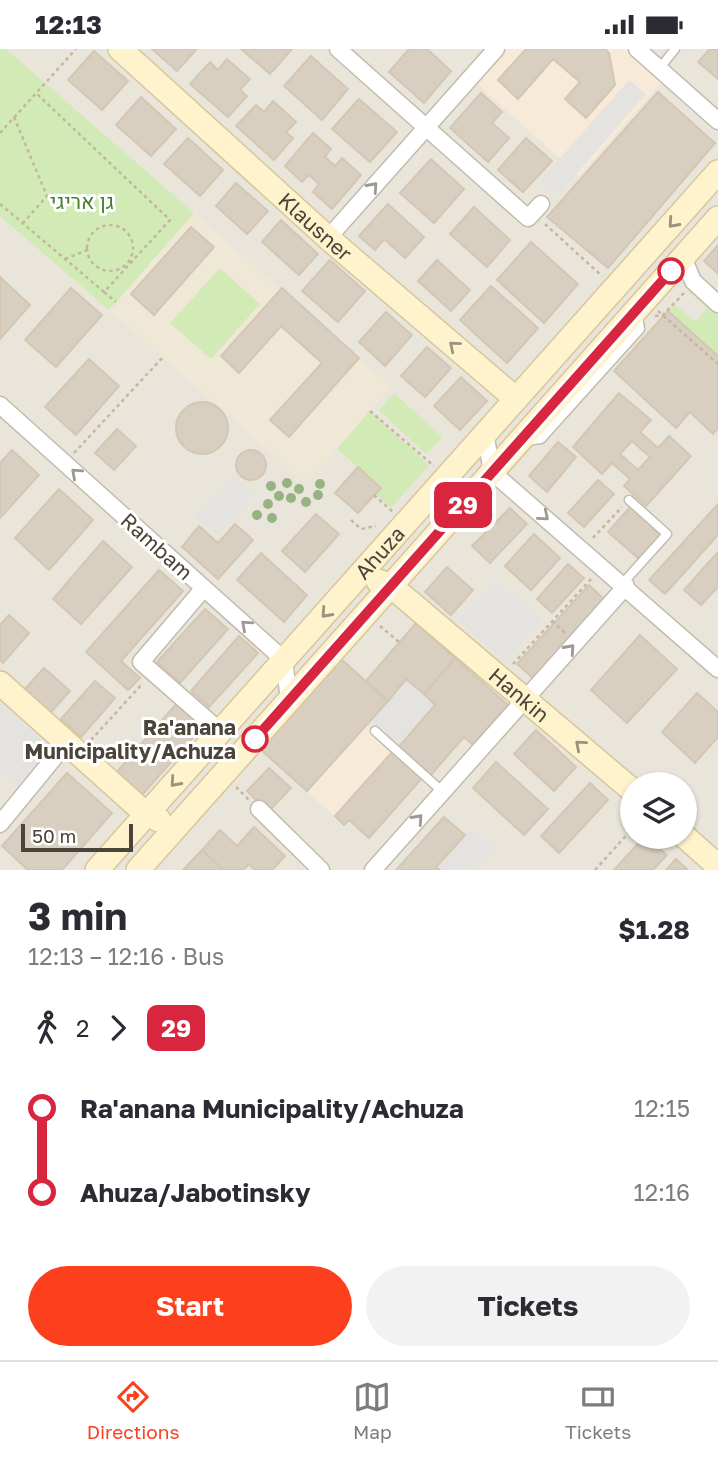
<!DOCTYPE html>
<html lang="en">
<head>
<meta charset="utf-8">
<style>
	:root { --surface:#fff; --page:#f2f2f3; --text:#2b2b33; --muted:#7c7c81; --line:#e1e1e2; --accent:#fc3f1d }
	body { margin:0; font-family:"Golos Text",Heebo,sans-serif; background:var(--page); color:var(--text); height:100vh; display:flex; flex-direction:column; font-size:26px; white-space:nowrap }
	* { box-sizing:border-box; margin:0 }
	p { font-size:23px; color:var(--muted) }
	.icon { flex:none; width:38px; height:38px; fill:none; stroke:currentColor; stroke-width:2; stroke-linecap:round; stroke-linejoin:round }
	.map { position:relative; height:821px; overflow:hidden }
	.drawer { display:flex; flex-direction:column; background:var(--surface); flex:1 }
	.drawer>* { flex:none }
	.badge { padding:0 14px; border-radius:10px; font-size:24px; line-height:46px }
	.controls { position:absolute; left:620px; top:723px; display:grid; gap:14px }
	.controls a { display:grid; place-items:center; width:77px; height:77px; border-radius:50%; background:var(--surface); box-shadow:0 2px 5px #0004; font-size:35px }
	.scale { position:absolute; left:21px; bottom:18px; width:112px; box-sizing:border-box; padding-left:7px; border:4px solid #4b4439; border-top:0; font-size:19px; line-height:24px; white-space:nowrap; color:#4b4439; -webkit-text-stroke:5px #fff; paint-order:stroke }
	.map>.badge { position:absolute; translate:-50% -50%; box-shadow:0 0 0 4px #fff }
	.legs { display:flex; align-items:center; gap:10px; height:77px; padding:0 28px; font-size:23px }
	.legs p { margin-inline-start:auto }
	.overview { display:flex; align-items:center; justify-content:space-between; height:119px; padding:0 28px }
	h1 { font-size:38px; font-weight:700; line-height:52px }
	.cta { display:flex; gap:14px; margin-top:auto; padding:14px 28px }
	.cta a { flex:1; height:80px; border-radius:42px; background:var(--accent); color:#fff; font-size:28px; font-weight:700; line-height:80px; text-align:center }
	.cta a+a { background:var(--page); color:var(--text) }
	ul { padding:0 28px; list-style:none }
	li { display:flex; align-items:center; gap:24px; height:84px; font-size:26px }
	li i { display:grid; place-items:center; width:10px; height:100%; margin:0 9px; background:currentColor }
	li i::after { content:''; width:18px; height:18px; margin:-9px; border:5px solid; border-radius:50%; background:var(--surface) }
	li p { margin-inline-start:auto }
	li:first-child i { background:linear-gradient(#0000 50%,currentColor 0) }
	li:last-child i { background:linear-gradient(currentColor 50%,#0000 0) }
	.status { display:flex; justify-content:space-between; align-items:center; height:49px; padding:0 35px; background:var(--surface); direction:ltr }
	.status svg { height:19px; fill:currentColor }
	.menu { display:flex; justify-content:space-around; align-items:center; height:98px; border-top:2px solid var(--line); background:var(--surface); font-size:19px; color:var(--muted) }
	.menu a { display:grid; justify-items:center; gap:4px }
	.menu .selected { color:var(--accent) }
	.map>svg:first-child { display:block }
	.residential { fill:#eae5da; fill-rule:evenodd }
	.commercial { fill:#f7ead8 }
	.education { fill:#efe8d6 }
	.green { fill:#d2eab5 }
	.parking { fill:#e5e3e0 }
	.building { fill:#d8cfc1; stroke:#d3c7b4; stroke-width:2; fill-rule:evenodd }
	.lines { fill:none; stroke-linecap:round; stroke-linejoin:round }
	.lane-casing { stroke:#c2bbae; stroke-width:11 }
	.street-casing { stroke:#c2bbae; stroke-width:19 }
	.secondary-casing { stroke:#d6c79b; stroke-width:26 }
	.path { stroke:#c4b79f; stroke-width:2.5; stroke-dasharray:3.5 3.5; stroke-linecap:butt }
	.lane { stroke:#fff; stroke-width:8 }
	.street { stroke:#fff; stroke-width:16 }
	.secondary { stroke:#fff3cd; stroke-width:23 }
	.tree { fill:#97b381 }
	.oneway { stroke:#9c9892 }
	.oneway2 { stroke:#9c937c }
	.line-1-casing { stroke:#fff; stroke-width:16 }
	.line-1 { stroke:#d7263d; stroke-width:10 }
	.stop-1-dot { fill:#fff; stroke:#d7263d; stroke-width:3.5 }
	.labels { text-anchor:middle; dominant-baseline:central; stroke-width:6; stroke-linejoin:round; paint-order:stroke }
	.park-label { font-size:21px; fill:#4a7f2a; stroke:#fff }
	.street-label { font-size:21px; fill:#4b4439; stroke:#fff }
	.stop-label { font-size:21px; font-weight:bold; fill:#4b4439; stroke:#fff; text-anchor:end }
</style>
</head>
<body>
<div class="status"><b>12:13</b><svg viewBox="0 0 49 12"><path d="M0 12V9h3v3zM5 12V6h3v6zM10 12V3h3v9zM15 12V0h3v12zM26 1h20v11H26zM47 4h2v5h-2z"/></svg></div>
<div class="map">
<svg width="718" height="821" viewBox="0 0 718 821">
	<rect width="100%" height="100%" fill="#f6f3ec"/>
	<path class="residential" d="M0,0H718V821H0ZM632,735H684V788H632Z"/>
	<path class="commercial" d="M505,0H627L663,32L579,127L475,33Z
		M366,676L423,728L369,789L349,771L344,776L260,700Z"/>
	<path class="education" d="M194,164L391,338L306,435L109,261Z"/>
	<path class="green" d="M0,0H6L194,164L109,261L0,167Z
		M220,219L260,255L211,310L170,274Z
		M694,233L718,255V307L668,262L674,255L695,273L707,259L687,241Z
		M394,344L442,388L426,405L379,361Z
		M370,362L429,416L391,459L376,445L381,438L337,400Z"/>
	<path class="parking" d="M629,31L646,45L557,147L540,132Z
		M232,426L254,446L218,486L195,466Z
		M495,530L542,572L505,613L458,571Z
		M406,630L435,656L397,700L368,674Z
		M0,649L53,695L18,736L0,720Z
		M472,778L494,799L474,821H440L436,818Z"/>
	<path class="building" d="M152,0H195L196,1L177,22Z
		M241,0H292L270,25Z
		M409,0H427L451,22L424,54L389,23Z
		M526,0H605L609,4L615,36L586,69L565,50L580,33L553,10L518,50L498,31Z
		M710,0H718V30L698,13Z
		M94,2L128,32L102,61L68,31Z
		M311,7L348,40L322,71L284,37Z
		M227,10L250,30L240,41L247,47L228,68L190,35L210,13L218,21Z
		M658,43L715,94L608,219L547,168Z
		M481,44L502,63L492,74L509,89L488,113L450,79Z
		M141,48L176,80L151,107L116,76Z
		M359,50L397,83L370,113L332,80Z
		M273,52L296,73L286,83L293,89L274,111L236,77L256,56L264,63Z
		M313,84L331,100L325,108L335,117L342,109L361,126L332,160L313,143L319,135L309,126L302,133L285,117Z
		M188,89L223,121L200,147L164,115Z
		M526,89L552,112L523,143L498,121Z
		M431,110L464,140L434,174L400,144Z
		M236,134L268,162L247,185L216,157Z
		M388,155L424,188L405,209L384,190L375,201L359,187Z
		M474,158L510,191L487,218L450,185Z
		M281,171L318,205L299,226L262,193Z
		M191,178L214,198L154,266L131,245Z
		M531,193L578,235L544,274L497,231Z
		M718,196V225L704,212Z
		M330,211L365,242L338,273L302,242Z
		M437,211L470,241L451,262L418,232Z
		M0,228L30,256L0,290Z
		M491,237L538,279L507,314L460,271Z
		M71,239L102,266L56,318L25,291Z
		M282,239L359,309L289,388L270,371L322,314L281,277L239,324L221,307Z
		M668,262L718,307V379L713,385L690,363L676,379L614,322Z
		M386,263L412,286L385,317L359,293Z
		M427,298L451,319L425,348L401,327Z
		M89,310L119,337L76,386L45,358Z
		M461,328L487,352L460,381L434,357Z
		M619,344L651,371L640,383L658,399L669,387L691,407L646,457L624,437L630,430L612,414L602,425L573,398ZM632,392L650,408L638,421L620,405Z
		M176 379a26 26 0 1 1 52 0a26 26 0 1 1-52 0Z
		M117,380L136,397L114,421L95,404Z
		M558,393L576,408L547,443L529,427Z
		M12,401L39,426L0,469V414Z
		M236 416a15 15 0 1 1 30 0a15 15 0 1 1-30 0Z
		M358,418L381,439L358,464L335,444Z
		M598,431L614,445L584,478L568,464Z
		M59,440L93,471L49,521L15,489Z
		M718,455V486L665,545L649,531Z
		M631,457L661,485L639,510L608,483Z
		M510,459L527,475L490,514L472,497Z
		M316,465L339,485L305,523L282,502Z
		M235,475L253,491L218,530L182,498L199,477L218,494Z
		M534,485L560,509L531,541L505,517Z
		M103,492L132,518L81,575L53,550Z
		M718,503V538L701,556L684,541Z
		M261,504L307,546L284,573L237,531Z
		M568,515L584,529L552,564L537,550Z
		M447,518L473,541L451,566L425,543Z
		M159,521L183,542L121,612L140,629L128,641L86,603Z
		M589,536L606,552L535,631L517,615Z
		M205,560L228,580L180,634L157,613Z
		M9,566L29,584L3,614L0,611V576Z
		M416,574L455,609L424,645L406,630L388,652L366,632Z
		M640,586L677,620L627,674L591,641Z
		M239,587L258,604L209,658L191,642Z
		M455,609L508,656L473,696L464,688L429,728L397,700L435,656L424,645Z
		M341,610L388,652L307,742L260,700Z
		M44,619L70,642L50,664L24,641Z
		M95,632L115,649L81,688L61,670Z
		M697,644L718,663V688L695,714L662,683Z
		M178,653L204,676L141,747L116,724Z
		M536,681L576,718L554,742L514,705Z
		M394,701L423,728L369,789L349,771L344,776L335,767Z
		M496,713L548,760L524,786L473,739Z
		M269,719L291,739L268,763L247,742Z
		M67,724L112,764L62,821H28L2,797Z
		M590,734L608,751L559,804L541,787Z
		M444,768L465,786L436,818L440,821H396Z
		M254,778L285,807L272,821H255L249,815L243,821H224L202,801L220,781L237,797Z
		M644,788L667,806L653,821H614Z
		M202,801L224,821H183Z
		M676,810L688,821H666Z"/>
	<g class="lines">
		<defs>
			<path id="lane" d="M659,20L675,0
				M526,392L541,390L640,280L638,267
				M623,534L667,485L629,451
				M375,682L443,743"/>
			<path id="street" d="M338,0L528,169L541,155
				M637,0L718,72
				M328,189L496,0
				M683,208L693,232L718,255
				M0,356L284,611L289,651
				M485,384L492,423L718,620
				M204,539L141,613L221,683
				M259,760L321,821
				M0,775L67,693
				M373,821L626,537"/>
			<g id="secondary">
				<path id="s1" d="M120,0L328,189L516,350"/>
				<path id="s2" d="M378,532L391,537L632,741"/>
				<path d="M0,634L146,765L159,771"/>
				<path d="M684,787L718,817"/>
				<path id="s3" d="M97,821L718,123"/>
				<path d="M138,821L718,169"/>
			</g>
		</defs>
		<use href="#lane" class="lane-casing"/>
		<use href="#street" class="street-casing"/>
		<use href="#secondary" class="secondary-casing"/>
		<path class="path" d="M14,68L47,147L23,174
			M0,84L76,0
			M0,155L104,243L170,171L36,44
			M545,175L602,227
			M87 199a23 23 0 1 1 46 0a23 23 0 1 1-46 0Z
			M65,210L87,201
			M104,243L116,253
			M658,262L718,315
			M655,267L663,266L684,244
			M370,362L434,417
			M74,404L163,308
			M374,446L393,463
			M351,471L361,480L376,477
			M593,489L622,458
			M552,572L565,584
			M380,577L399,593
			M513,615L591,530
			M91,691L143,634
			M236,738L249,751
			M595,821L632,780"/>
		<use href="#lane" class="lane"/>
		<use href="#street" class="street"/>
		<use href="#secondary" class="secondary"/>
	</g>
	<g class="tree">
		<circle cx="287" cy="434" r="5"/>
		<circle cx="320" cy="435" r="5"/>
		<circle cx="271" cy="437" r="5"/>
		<circle cx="299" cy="440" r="5"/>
		<circle cx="318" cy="446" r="5"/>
		<circle cx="279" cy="447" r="5"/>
		<circle cx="291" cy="449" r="5"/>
		<circle cx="306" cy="453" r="5"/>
		<circle cx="268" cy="455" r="5"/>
		<circle cx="257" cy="466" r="5"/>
		<circle cx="272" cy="469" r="5"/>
	</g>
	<defs><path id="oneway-chevron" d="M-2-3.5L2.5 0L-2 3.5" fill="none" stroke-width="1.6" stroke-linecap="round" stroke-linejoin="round" transform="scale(1.75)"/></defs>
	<g class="oneway">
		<use href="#oneway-chevron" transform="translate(373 138) rotate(-48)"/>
		<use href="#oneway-chevron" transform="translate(76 424) rotate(-138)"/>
		<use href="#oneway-chevron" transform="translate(544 467) rotate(40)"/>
		<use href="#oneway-chevron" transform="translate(246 576) rotate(-138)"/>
		<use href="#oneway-chevron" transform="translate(570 600) rotate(-48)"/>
		<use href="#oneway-chevron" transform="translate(418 770) rotate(-48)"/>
	</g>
	<g class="oneway2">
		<use href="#oneway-chevron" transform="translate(673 174) rotate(132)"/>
		<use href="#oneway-chevron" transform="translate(454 297) rotate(-140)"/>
		<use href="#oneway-chevron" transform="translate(326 564) rotate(132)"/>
		<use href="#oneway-chevron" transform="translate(580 696) rotate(-139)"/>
		<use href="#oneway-chevron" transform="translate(175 733) rotate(132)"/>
	</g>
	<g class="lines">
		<defs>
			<path id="line-1" d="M255,690L671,222"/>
		</defs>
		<use href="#line-1" class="line-1-casing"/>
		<use href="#line-1" class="line-1"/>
	</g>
	<g class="stop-1-dot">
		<circle cx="671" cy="222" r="12"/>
		<circle cx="255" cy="690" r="12"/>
	</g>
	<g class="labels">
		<g class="park-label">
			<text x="82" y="152">גן אריגי</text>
		</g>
		<g class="street-label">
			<text stroke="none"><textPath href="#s1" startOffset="264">Klausner</textPath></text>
			<text transform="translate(157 497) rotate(42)">Rambam</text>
			<text stroke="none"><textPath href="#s3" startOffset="425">Ahuza</textPath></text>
			<text stroke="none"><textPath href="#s2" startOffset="182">Hankin</textPath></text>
		</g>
		<g class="stop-label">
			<text x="236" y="678">Ra'anana<tspan x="236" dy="24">Municipality/Achuza</tspan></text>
		</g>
	</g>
</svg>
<div class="controls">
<a><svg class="icon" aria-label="layers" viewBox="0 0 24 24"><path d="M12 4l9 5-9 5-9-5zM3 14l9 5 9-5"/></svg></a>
</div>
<div class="scale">50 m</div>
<b class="badge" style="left:463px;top:456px;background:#d7263d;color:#fff">29</b>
</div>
<section class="drawer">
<div class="overview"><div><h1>3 min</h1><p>12:13 – 12:16 · Bus</p></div><b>$1.28</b></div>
<div class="legs"><svg class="icon" aria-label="walk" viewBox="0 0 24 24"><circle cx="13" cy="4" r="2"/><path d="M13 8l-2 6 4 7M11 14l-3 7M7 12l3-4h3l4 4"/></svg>2<svg class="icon" aria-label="forward" viewBox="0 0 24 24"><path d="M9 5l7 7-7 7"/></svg><b class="badge" style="background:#d7263d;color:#fff">29</b></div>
<ul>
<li><i style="color:#d7263d"></i><b>Ra'anana Municipality/Achuza</b><p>12:15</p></li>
<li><i style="color:#d7263d"></i><b>Ahuza/Jabotinsky</b><p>12:16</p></li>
</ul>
<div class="cta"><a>Start</a><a>Tickets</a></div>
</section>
<nav class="menu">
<a class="selected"><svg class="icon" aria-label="directions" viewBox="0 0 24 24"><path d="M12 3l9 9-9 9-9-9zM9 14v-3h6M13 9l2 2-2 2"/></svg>Directions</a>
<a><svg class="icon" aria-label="map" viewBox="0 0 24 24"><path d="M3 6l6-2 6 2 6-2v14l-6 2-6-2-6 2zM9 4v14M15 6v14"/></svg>Map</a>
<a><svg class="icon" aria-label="tickets" viewBox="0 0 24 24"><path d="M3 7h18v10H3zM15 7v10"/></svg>Tickets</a>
</nav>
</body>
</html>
